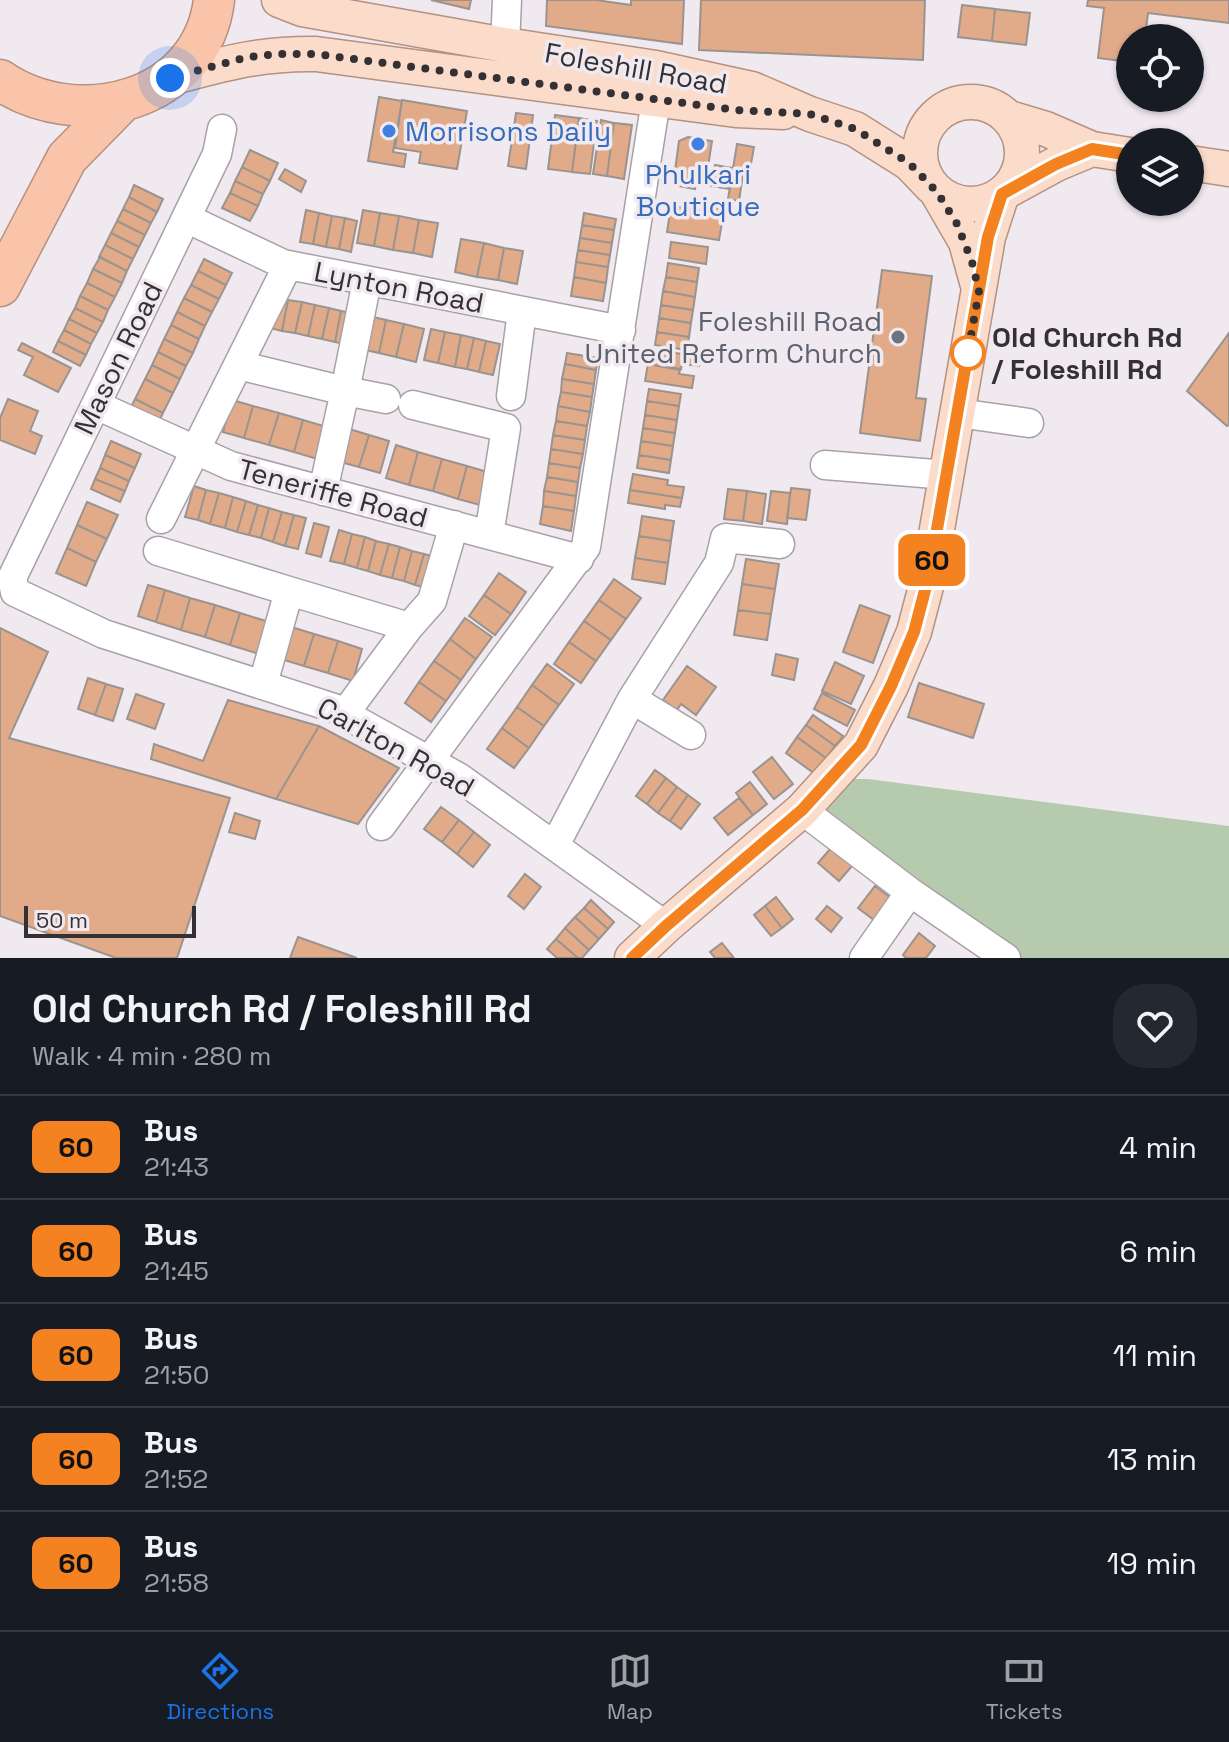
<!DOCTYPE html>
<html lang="en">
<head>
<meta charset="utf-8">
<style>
	:root { --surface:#171b24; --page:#242831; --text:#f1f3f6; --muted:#9ea1a6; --line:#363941; --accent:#1a73e8 }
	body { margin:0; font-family:"Space Grotesk",sans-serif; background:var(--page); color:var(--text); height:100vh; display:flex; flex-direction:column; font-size:30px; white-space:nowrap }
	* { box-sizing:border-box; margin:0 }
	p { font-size:26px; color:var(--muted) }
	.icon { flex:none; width:44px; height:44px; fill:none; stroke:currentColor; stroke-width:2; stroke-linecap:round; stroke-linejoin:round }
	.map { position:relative; height:958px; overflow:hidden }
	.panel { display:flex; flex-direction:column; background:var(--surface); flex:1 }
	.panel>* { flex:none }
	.badge { padding:0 16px; border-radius:12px; font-size:28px; line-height:52px }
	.fabs { position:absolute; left:1116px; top:24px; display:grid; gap:16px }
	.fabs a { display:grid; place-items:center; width:88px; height:88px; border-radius:50%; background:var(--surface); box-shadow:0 2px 6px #0004; font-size:40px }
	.scale { position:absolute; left:24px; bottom:20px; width:172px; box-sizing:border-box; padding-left:8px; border:4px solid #333133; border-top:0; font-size:22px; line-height:28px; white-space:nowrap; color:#333133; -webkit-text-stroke:6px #f1e9f0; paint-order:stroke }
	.you { position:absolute; width:40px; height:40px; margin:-20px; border:6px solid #fff; border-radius:50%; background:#1a73e8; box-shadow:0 0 0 12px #1a73e833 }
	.map>.badge { position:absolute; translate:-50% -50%; box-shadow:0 0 0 4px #fff }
	.round { display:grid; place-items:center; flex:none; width:84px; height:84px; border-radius:32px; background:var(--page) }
	.headline { display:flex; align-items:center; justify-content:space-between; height:136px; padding:0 32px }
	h1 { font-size:38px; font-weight:700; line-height:60px }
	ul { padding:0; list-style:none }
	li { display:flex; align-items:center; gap:24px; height:104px; padding:0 32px; border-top:2px solid var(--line) }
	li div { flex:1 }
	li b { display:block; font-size:30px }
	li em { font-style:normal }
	li .badge { min-width:88px; font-weight:700; text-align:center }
	.tabs { display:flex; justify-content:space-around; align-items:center; height:112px; border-top:2px solid var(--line); background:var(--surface); font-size:22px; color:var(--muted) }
	.tabs a { display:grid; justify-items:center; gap:4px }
	.tabs .current { color:var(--accent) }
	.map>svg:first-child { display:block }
	.green { fill:#b6cbad }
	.building { fill:#e1ab8a; stroke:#9b938e; stroke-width:2 }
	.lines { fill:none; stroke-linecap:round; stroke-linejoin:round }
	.minor-casing { stroke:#a8a1a7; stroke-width:31 }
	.major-casing { stroke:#b49180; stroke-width:37 }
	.highway-casing { stroke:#b49180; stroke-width:43 }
	.minor { stroke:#fff; stroke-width:28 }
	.major { stroke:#fbdccb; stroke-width:34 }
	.highway { stroke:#f9c4a9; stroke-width:40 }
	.line-casing { stroke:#fff; stroke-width:18 }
	.line { stroke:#f58220; stroke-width:12 }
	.walk { stroke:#333133; stroke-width:8; stroke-dasharray:0 14.4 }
	.shop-dot { fill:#3f7fe0; stroke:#f1e9f0; stroke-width:3 }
	.worship-dot { fill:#6b7280; stroke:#f1e9f0; stroke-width:3 }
	.stop-dot { fill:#fff; stroke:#f58220; stroke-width:4 }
	.labels { text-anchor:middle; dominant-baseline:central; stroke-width:7; stroke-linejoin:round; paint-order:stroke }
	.street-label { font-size:28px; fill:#333133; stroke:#f1e9f0 }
	.shop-label { font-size:28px; fill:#366cbe; stroke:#f1e9f0; text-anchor:start }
	.worship-label { font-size:28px; fill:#5b616d; stroke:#f1e9f0; text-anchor:end }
	.stop-label { font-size:28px; font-weight:bold; fill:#333133; stroke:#f1e9f0; text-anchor:start }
</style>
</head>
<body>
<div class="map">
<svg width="1229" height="958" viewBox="0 0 1229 958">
	<rect width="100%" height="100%" fill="#f1e9f0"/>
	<path class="green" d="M847,779H868L1229,826V958H1017L810,811Z"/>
	<path class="building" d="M431,0H471L469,9Z
		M547,0H596L631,5V0H684L682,44L546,26Z
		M701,0H925L923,60L699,50Z
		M1088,0H1229V23L1148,13L1145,38H1130V62L1098,58L1104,8L1087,6Z
		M962,5L995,9L992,41L958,37Z
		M995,9L1030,13L1026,45L992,41Z
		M379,97L402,101L393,152L406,154L404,167L368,161Z
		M402,100L467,111L457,169L419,163L421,152L395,148Z
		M516,113L533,115L526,169L508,166Z
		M555,115L579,118L572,172L548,169Z
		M579,118L597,121L590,174L572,172Z
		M601,120L614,123L607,176L593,174Z
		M614,123L632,125L624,179L607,176Z
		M688,137L712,141L705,186L696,185L695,189L673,185L679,141Z
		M737,144L754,147L749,175L743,174L739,201L728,199Z
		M250,150L278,163L270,181L242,167Z
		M715,165L733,168L730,189L711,186Z
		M242,167L270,181L263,194L235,181Z
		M285,169L306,181L301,192L279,179Z
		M235,181L263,194L258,206L230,193Z
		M134,185L163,199L157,212L129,197Z
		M230,193L258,206L250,221L222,208Z
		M129,197L157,212L151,223L123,209Z
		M705,202L725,205L719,240L667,232L671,206L704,211Z
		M123,209L151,223L145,235L117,221Z
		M306,210L319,213L313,244L300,242Z
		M363,210L380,213L374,246L357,243Z
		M319,213L332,216L326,247L313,244Z
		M380,213L399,216L393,250L374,246Z
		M584,213L616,219L614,230L582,225Z
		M332,216L345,218L339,249L326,247Z
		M399,216L419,220L413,253L393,250Z
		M345,218L357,221L351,252L339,249Z
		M419,220L438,223L432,257L413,253Z
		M117,221L145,235L139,247L111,233Z
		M582,225L614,230L612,243L580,238Z
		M111,233L139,247L133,259L105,245Z
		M580,238L612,243L610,255L578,250Z
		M461,239L484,243L477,277L455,272Z
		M671,242L708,247L706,264L669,258Z
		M484,243L504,248L498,280L477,277Z
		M105,245L133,259L127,271L99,257Z
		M504,248L523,251L517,284L498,280Z
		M578,250L610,255L608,267L576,262Z
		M100,257L127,271L122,283L93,269Z
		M204,259L232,273L226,285L198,271Z
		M576,262L608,267L606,283L574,277Z
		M668,263L699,268L697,282L666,277Z
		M93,269L122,283L115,297L87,283Z
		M882,270L932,276L916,398L926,399L920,441L860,433Z
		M198,271L226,285L219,299L191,285Z
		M574,277L606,283L603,301L571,296Z
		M666,277L697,282L695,297L663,291Z
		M87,283L115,297L108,310L80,296Z
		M191,285L219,299L212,312L184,298Z
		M663,291L695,297L693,310L661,305Z
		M80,296L108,310L103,322L75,308Z
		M276,297L288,300L282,331L270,328Z
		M184,298L212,312L205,326L177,312Z
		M288,300L302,302L295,333L282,331Z
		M302,302L315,305L308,336L295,333Z
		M315,305L329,308L322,339L308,336Z
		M661,305L693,310L691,323L659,318Z
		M75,308L103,322L97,333L69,319Z
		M329,308L341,311L335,342L322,339Z
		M341,311L356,314L349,345L335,342Z
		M177,312L205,326L199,339L171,325Z
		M369,316L386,320L379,353L361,349Z
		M659,318L691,323L689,337L657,332Z
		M69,319L97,333L91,344L64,330Z
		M386,320L404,324L396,357L379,353Z
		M404,324L424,329L416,362L396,357Z
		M171,325L199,339L193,353L164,339Z
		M431,329L445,332L438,363L424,360Z
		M64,330L91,344L86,355L58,341Z
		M445,332L461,335L455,367L438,363Z
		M657,332L689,337L687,350L655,345Z
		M1229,333V425L1227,426L1187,391Z
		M461,335L474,338L467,369L455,367Z
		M474,338L486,341L479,372L467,369Z
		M164,339L193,353L186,366L158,352Z
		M58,341L86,355L80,366L53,352Z
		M486,341L500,344L493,375L479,372Z
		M22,343L71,368L58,392L24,375L33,357L18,350Z
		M650,349L701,357L699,366L682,364L681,369L647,364Z
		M158,352L186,366L180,379L152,365Z
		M567,353L598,358L596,370L565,364Z
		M565,364L596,370L594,384L562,379Z
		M648,364L680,370L679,374L694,376L692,388L645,381Z
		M152,365L180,379L173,393L145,379Z
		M145,379L173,393L163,413L135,399Z
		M562,379L594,384L592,397L561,392Z
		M649,389L681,394L679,406L647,401Z
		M561,392L592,397L590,412L558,406Z
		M8,399L38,411L30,431L42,436L35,454L0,440V418Z
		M135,399L163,413L157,425L129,411Z
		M232,400L253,406L244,438L223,432Z
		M647,401L679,406L677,420L645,415Z
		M253,406L279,413L269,445L244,438Z
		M558,406L590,412L587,426L556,421Z
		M279,413L303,420L294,452L269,445Z
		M645,415L677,420L675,433L643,428Z
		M303,420L330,428L321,460L294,452Z
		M556,421L587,426L585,440L553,435Z
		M346,428L369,435L359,467L337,461Z
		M643,428L675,433L673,446L641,441Z
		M369,435L389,441L380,473L359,467Z
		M553,435L585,440L583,454L551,449Z
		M111,441L141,454L135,468L105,455Z
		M641,441L673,446L671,460L639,455Z
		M396,445L418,452L409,485L386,478Z
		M551,449L583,454L580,468L549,463Z
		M418,452L442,459L433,491L409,485Z
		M105,455L135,468L129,481L100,468Z
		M639,455L671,460L669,473L637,468Z
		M442,459L467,466L458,499L433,491Z
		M549,463L580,468L578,482L547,477Z
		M467,466L494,474L484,506L458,499Z
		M100,468L129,481L125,491L95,479Z
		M633,474L668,480L667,485L684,487L682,498L630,490Z
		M547,477L578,482L576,496L544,491Z
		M95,479L125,491L120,502L91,489Z
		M194,486L206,490L198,520L185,517Z
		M791,488L810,490L806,520L787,518Z
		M728,489L747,491L743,521L724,519Z
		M206,490L219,493L210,524L198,520Z
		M630,490L682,498L680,507L665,505V509L628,503Z
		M544,491L576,496L574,511L543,506Z
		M747,491L766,494L762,524L743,521Z
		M771,491L790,493L787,524L767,521Z
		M219,493L233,497L225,528L210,524Z
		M233,497L246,501L237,532L225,528Z
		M246,501L258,505L249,535L237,532Z
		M87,502L118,515L107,539L77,525Z
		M258,505L269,508L261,538L249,535Z
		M543,506L574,511L571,531L540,524Z
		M269,508L282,512L273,542L261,538Z
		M282,512L294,515L285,546L273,542Z
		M294,515L306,518L298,549L285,546Z
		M642,516L674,521L671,541L639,536Z
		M314,523L329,527L321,557L306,553Z
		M77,525L107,539L96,562L67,548Z
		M339,530L352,534L344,564L330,561Z
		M352,534L365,537L357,568L344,564Z
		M639,536L671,541L668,563L635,558Z
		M365,537L376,541L368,571L357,568Z
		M376,541L389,544L380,575L368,571Z
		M389,544L400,547L392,578L380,575Z
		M400,547L412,551L404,581L392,578Z
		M67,548L96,562L86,586L56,573Z
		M412,551L424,554L415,585L404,581Z
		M424,554L439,558L431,589L415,585Z
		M635,558L668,563L665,584L632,579Z
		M746,559L779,564L775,589L742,584Z
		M499,573L526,592L511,614L484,595Z
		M614,579L641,598L626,619L599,600Z
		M742,584L775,589L771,614L738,610Z
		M148,585L165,590L156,622L138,616Z
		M165,590L190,598L181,630L156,622Z
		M484,595L511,614L495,635L469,616Z
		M190,598L215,605L205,637L181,630Z
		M599,600L626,619L611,640L584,621Z
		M215,605L240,613L230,645L205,637Z
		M860,605L890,616L873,663L843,652Z
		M738,610L771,614L767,640L734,635Z
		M240,613L269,622L259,654L230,645Z
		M465,618L492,637L476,659L450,639Z
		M584,621L611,640L596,661L569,642Z
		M288,626L314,634L304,666L278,658Z
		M0,628L48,652L9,738L230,798L177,958H116L0,916Z
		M314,634L338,641L328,673L304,666Z
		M450,639L476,659L461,680L434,661Z
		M338,641L362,649L353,681L328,673Z
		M569,642L596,661L581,683L554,664Z
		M776,654L798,659L794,680L772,675Z
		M434,661L461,680L446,701L419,682Z
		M835,662L864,676L851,704L822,691Z
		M547,664L574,684L559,705L532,685Z
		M687,666L716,687L696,715L681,704L677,710L663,700Z
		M88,678L106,684L95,715L78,709Z
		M419,682L446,701L431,722L405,703Z
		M919,683L984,704L973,738L908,717Z
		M106,684L123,689L113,721L95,715Z
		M532,685L559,705L544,726L517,707Z
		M822,693L855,710L847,726L814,709Z
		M136,694L164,704L155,729L127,719Z
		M228,700L319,726L276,799L151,759L154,744L203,761Z
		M517,707L544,726L529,748L502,728Z
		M813,715L843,736L835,746L806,725Z
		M806,725L835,746L826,758L797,737Z
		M319,726L399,768L358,824L276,799Z
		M502,728L529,748L514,768L487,749Z
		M797,737L826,758L815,774L786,753Z
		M772,757L793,784L774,799L753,772Z
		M655,770L666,778L647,804L636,796Z
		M666,778L677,787L658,813L647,804Z
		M750,782L767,804L753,815L736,793Z
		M677,787L688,795L670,821L658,813Z
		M688,795L700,804L681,829L670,821Z
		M739,798L753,815L728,835L714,818Z
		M441,807L459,820L442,842L424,829Z
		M235,813L260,821L255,839L229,832Z
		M459,820L474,832L457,854L442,842Z
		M474,832L490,845L473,867L457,854Z
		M831,848L852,866L839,881L818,863Z
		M525,874L541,887L524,909L508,896Z
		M875,886L891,898L874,920L858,908Z
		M776,897L793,919L782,928L765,906Z
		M591,900L614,922L608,929L584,908Z
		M765,906L782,928L771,936L754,915Z
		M827,906L842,918L831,932L816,919Z
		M584,908L608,929L599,939L575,917Z
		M575,917L599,939L589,950L565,928Z
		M565,928L589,950L582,958H578L556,939Z
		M919,933L935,946L926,958H906L903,955Z
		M298,937L357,958H290Z
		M556,939L578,958H557L547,949Z
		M722,943L734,958H715L710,952Z"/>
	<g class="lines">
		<defs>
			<path id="minor" d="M505,45L507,0
				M222,129L217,154L12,578L15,592L104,634L334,708L460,778L666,926
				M186,218L283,264L621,330
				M238,365L288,265
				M511,396L522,311
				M96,405L231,466L579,559
				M413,405L506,428L489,535
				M958,413L1029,423
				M825,465L947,475
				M323,491L345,391L386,399
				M161,519L238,365L345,391L367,281
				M158,551L289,591
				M263,684L289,591L409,627
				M632,699L691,735
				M345,713L409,627L432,601L454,525
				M802,810L910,892L1006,958
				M381,826L586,547L656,100
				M555,845L632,699L719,563L725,538L780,544
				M864,958L910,892"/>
			<path id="major" d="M279,0L302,9L505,45L656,68L752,89L810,114L855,129L909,163L932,187
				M170,78C224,64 259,53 316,54L736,110L783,112
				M920 153a51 51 0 1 1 102 0a51 51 0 1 1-102 0Z
				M1009,118L1046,129L1092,149L1130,155
				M1190,163L1229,169
				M937,192L966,242L977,282
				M1005,192L1056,164L1092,149
				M632,958L666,926L802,810L861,745L891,686L914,632L929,575L988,237L1002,194"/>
			<path id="highway" d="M0,80C77,133 202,102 214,0
				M0,286L67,158L122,102"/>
		</defs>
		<use href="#minor" class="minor-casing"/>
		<use href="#major" class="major-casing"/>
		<use href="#highway" class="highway-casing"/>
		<use href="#minor" class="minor"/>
		<use href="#major" class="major"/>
		<use href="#highway" class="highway"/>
	</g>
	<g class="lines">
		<defs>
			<path id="line" d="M632,958L666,926L802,810L861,745L891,686L914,632L929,575L988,237L1002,194L1056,164L1092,149L1130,155"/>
		</defs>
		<use href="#line" class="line-casing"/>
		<use href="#line" class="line"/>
		<path class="walk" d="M170,78L248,57L278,54H316L736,110L810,114L855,129L909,163L937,192L957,224L972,262L979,291L967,358L968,353"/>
	</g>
	<g class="shop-dot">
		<circle cx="389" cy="131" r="8"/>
		<circle cx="698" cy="144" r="8"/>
	</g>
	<circle class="worship-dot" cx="898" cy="337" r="8"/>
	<circle class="stop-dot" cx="968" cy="353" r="16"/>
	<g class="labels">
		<g class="street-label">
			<text transform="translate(636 68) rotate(10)">Foleshill Road</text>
			<text transform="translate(399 287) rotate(11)">Lynton Road</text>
			<text transform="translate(118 358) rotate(-64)">Mason Road</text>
			<text transform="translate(333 493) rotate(15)">Teneriffe Road</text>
			<text transform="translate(396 747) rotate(29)">Carlton Road</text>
		</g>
		<g class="shop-label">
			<text x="405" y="131">Morrisons Daily</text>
			<text x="698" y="174" text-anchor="middle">Phulkari<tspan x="698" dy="32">Boutique</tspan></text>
		</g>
		<g class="worship-label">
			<text x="882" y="321">Foleshill Road<tspan x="882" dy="32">United Reform Church</tspan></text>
		</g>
		<g class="stop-label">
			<text x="992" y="337">Old Church Rd<tspan x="992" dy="32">/ Foleshill Rd</tspan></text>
		</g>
	</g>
</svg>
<div class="fabs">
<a><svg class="icon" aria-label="locate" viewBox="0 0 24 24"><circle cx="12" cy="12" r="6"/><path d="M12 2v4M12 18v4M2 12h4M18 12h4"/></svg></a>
<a><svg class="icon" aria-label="layers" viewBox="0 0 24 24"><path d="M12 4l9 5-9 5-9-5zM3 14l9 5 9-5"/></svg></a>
</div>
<div class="scale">50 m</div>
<div class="you" style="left:170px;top:78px"></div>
<b class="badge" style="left:932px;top:560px;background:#f58220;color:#111">60</b>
</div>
<section class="panel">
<div class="headline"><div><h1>Old Church Rd / Foleshill Rd</h1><p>Walk · 4 min · 280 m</p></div><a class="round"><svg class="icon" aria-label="heart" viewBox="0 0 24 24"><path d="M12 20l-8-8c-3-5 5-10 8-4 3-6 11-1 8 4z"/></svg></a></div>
<ul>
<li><span class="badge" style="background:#f58220;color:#111">60</span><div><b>Bus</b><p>21:43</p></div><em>4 min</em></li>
<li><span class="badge" style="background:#f58220;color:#111">60</span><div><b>Bus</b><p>21:45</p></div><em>6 min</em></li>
<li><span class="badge" style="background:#f58220;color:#111">60</span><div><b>Bus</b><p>21:50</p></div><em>11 min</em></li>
<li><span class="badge" style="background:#f58220;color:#111">60</span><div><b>Bus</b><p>21:52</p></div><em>13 min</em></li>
<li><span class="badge" style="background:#f58220;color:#111">60</span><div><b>Bus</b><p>21:58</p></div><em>19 min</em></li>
</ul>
</section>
<nav class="tabs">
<a class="current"><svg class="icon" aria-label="directions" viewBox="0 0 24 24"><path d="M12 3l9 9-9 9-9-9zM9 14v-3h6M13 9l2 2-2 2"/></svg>Directions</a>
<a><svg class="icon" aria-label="map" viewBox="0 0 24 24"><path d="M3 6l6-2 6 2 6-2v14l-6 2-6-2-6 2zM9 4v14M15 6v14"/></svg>Map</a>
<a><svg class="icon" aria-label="tickets" viewBox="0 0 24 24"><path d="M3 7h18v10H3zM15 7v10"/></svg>Tickets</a>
</nav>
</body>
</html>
